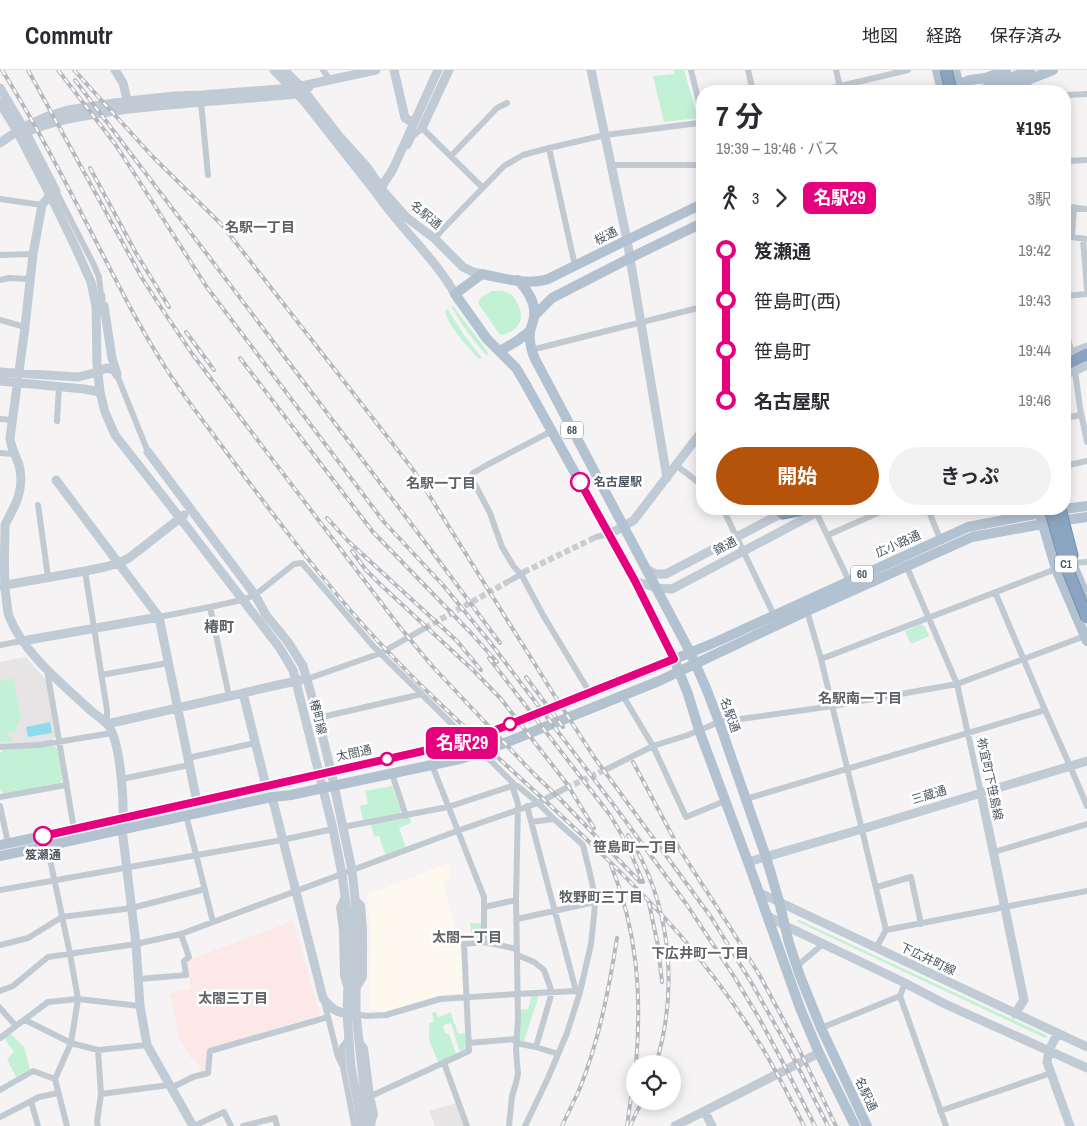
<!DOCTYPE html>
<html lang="ja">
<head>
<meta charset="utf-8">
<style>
	:root { --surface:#fff; --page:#f2f2f3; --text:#2b2b33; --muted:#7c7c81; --line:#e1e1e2; --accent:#b45309 }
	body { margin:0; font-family:"Archivo Narrow","Noto Sans JP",sans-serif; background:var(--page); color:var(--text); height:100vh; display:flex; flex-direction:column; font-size:19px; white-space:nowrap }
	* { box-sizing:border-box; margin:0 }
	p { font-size:16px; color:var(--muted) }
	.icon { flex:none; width:28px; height:28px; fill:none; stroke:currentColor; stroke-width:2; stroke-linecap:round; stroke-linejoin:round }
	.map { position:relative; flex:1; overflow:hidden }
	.sheet { position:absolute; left:696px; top:15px; width:375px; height:430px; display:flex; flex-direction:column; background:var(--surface); border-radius:20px; box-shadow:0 2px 12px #0003 }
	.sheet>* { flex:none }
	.badge { padding:0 10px; border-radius:8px; font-size:18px; line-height:32px }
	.tools { position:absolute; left:626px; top:985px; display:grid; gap:10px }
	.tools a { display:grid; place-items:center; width:55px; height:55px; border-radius:50%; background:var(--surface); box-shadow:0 2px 12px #0003; font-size:25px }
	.map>.badge { position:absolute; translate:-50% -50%; box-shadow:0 0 0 2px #fff }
	.legs { display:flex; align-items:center; gap:8px; height:55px; padding:0 20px; font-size:16px }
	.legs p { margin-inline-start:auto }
	.overview { display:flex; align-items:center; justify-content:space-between; height:85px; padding:0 20px }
	h1 { font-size:28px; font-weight:700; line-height:38px }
	.cta { display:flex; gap:10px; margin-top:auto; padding:10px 20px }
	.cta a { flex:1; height:58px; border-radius:30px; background:var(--accent); color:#fff; font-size:20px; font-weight:700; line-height:58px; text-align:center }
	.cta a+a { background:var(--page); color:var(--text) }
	ul { padding:0 20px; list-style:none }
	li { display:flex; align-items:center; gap:18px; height:50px; font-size:19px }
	li i { display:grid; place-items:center; width:8px; height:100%; margin:0 6px; background:currentColor }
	li i::after { content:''; width:12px; height:12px; margin:-6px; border:4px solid; border-radius:50%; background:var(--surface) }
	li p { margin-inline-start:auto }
	li:first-child i { background:linear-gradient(#0000 50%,currentColor 0) }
	li:last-child i { background:linear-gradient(currentColor 50%,#0000 0) }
	header { display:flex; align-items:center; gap:30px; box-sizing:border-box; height:70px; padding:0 25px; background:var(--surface); border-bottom:1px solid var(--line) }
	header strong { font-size:24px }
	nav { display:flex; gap:28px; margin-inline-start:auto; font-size:18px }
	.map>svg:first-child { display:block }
	.commercial { fill:#fdf9ef }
	.education { fill:#e6e4e5 }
	.medical { fill:#fce8e6 }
	.green { fill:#c3f1d5 }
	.water { fill:#90daee }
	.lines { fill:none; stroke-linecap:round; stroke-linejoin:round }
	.street-tunnel { stroke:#caccce; stroke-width:6; stroke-dasharray:6 3; stroke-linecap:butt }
	.highway-casing { stroke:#7690ad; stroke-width:13 }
	.street { stroke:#c1cad2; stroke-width:6 }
	.secondary { stroke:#c1cbd6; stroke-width:9 }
	.primary { stroke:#b3c2d1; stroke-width:10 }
	.highway { stroke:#8ba5c1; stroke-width:11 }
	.rail-casing { stroke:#b5b8bd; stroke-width:4 }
	.rail { stroke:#fff; stroke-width:2; stroke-dasharray:5.5; stroke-linecap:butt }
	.highway-bridge-casing { stroke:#7690ad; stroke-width:13; stroke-linecap:butt }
	.highway-bridge { stroke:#8ba5c1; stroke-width:11 }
	.line-1-casing { stroke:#fff; stroke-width:11 }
	.line-1 { stroke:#e6007e; stroke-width:8 }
	.stop-1-dot { fill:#fff; stroke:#e6007e; stroke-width:2.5 }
	.labels { text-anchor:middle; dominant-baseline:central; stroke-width:5; stroke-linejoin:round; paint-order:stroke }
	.shield { fill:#fff; stroke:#808990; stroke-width:1 }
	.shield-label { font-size:11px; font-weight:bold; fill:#4a5661 }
	.street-label { font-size:12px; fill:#4a5661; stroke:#fff }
	.stop-label { font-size:12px; font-weight:bold; fill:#4a5661; stroke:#fff; text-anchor:start }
	.neighbourhood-label { font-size:14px; font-weight:bold; fill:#5f6368; stroke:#fff }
	.quarter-label { font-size:15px; font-weight:bold; fill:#5f6368; stroke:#fff }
</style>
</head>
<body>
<header>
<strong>Commutr</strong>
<nav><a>地図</a><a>経路</a><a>保存済み</a></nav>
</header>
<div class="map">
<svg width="1087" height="1056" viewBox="0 0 1087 1056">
	<rect width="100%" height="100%" fill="#f5f3f3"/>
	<path class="commercial" d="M448,793L451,808L444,810L443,812L457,866L460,865L464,922L444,924L385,941L369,940L371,862L367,825Z"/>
	<path class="education" d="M26,587L46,610L55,667L53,670L41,673L0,675V592Z
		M456,1033L465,1056H435L429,1041Z"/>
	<path class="medical" d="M293,851L320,945L208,979L206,997L200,1003L195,987L190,988L189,984L180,969L170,924L191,918L186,893L191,889Z"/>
	<path class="green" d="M674,0H684L698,48L664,52L653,6L674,4Z
		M492,221C497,221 503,220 508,223C512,224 514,227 516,231C527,248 519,262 500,265L478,233L481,227Z
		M451,236H453L488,282L487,286L467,262Z
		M447,238L464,265L482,288L479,289C467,276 450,258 445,242Z
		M921,554L925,557L929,566L911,574L905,561Z
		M13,608L21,649L16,656L17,661L10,662L9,664L8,665L9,667L11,668L13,670L10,673L9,671L0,672V611Z
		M54,676L58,679L62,709L60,713L4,724L0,720V683L3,680Z
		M392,716L401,741L398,744L363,751L360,736L368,734L365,721Z
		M410,748L411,753L399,758L406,778L385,784L379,766L374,767L371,754Z
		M797,850H799L1046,965L1047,967L1045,968L798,852Z
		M470,853H482L481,868L479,870L472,871Z
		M532,925H539L524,971H519L520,940L528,939Z
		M436,942L437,946L440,947L450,942L451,943L454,954L456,955C456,958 456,962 459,964L465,963L467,978L460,982L451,953L444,955L443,956L445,963L449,964L456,984L439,993C436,987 429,972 429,967C428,963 430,959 429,954L434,951L432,943Z
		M11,964L24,977L30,999L16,1007L7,989L14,982L4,968Z"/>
	<path class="water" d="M50,652L52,663L28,667L26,657Z"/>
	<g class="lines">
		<path class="street-tunnel" d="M524,502L596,467
			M425,558L511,510
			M566,718L607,699"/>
		<defs>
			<path id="highway" d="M1065,295L1087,284
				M782,443L803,439"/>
		</defs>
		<use href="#highway" class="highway-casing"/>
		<path class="street" d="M323,0L330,10
			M691,0L702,45
			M748,0L753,21
			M836,0L841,21
			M1028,8L1029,21
			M819,21L908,0
			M1065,25L1087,24
			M201,32L208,105
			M408,76L413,66L422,58L483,118
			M549,78L575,196
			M451,86L497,38L507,33
			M1065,91L1087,90
			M611,95H702
			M1065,110L1067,137L1087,139
			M56,121L93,193L99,207L101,226
			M0,129L42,135
			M1065,166L1086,169
			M1072,166L1074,137
			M435,169L441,161L504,96L523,85L549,78L605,65L699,53L702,51
			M1083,169L1087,219
			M0,185L33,184
			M0,210L9,208L30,209
			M1065,226L1087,224
			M0,250L25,257
			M1065,259L1072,283
			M531,280L702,237
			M1075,301L1080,338L1087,372
			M117,305L148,382
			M1065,348L1081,345
			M0,349L12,350
			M57,351L59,316
			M552,361L485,396L473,403L471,407L490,443L502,477L514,497L521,504L543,545L590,623
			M0,383L14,384
			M677,396L702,415
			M1065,396L1087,391
			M38,435L48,507
			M723,439L774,545
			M928,439L940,469
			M816,442L850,513
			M828,465L887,439
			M596,467L609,464
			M1071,493L1087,492
			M906,495L957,614L981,723
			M85,501L107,640V654
			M511,510L523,503
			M995,522L1045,640L1070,696L1087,736
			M210,537L229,626
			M807,541L821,589L886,860L876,878
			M159,547L210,537L242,530L255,525L294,494L302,493L374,577L469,671
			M0,575L22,571
			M821,589L1056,499
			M47,600L74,759
			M101,605L168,593
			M307,609L381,583L425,558
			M623,626L653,676L686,747L725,731
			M318,648L422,624
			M0,677L39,675L112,663
			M480,683L491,691L515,715L519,717L538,733L554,749L583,775L592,812L595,832L594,846L591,874L580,922L567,963L548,1008L525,1056
			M188,688L255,673
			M432,695L484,827V872
			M607,699L653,676L688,665L719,652L833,636L957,614L1085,566
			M392,704L406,746
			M122,709L189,695
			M0,727L66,715
			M746,729L1045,640
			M0,736L8,773
			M527,736L576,921
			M186,745L213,852
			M531,752L554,749
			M343,757L448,737L515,715
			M47,775L70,884L78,929L71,973L55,1009L67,1056
			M994,782L1087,754
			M877,817L911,807L921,854
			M0,820L282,770L333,759
			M345,825L339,837L342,861L343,906L346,915
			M355,828L362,835L364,859V907L357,919
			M484,837L516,830
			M517,849L595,832
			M886,860L1087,821
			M0,875L28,868L62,847L132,838L205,819
			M517,885L534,892L544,900L552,922L536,977
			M797,896L823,874
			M139,909L186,905L184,891L189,887L181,864
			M905,913L900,926L946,1056
			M0,921L13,916L48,887L136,874L181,864L457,761L538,733L566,718
			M324,931L338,987L343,997L354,1054L357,1056
			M0,938L16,956
			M356,944L366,946L386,945L440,929L517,924L576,921L580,922
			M25,950L71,973L98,980L147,975
			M821,958L900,926
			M0,968L48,932L78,929L140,936
			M359,970L365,978L371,1026L375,1044L372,1054
			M469,973L517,969
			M516,973L536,977L558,984
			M98,980L101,1024L97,1052L98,1056
			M444,993L467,1056
			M343,995L342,977L349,968
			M171,1018L193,1007L208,1003L210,981L328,947
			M0,1020L33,1001L55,1009
			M101,1024L169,1015
			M371,1026L469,981L464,874L484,872L517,879
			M31,1031L38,1056
			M940,1041L1051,1003
			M0,1047L39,1027L58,1023
			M194,1056L224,1042L231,1056
			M243,1056L275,1048L277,1056
			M509,1056L512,1026L516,1013L518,1004L516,980L518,948L516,830L518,734L513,718L515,715"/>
		<path class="secondary" d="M115,0L123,13L128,34
			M274,0L304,31L377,124C401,159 434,187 455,224
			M284,0L301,17L339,66L367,97L384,122L406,147L435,169L463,197L471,201L482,204
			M394,0L405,48L414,53
			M591,0L627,170L667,408
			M0,18L23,57L56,121L50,125L42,135L33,184L25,257L10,368C11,378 16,386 19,395C23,410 20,427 12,441C10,446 7,450 5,455C5,479 3,503 6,527C7,533 7,540 9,546C22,581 61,613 88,638C93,643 104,650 108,655C121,672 125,738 122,759L136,874L140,936L147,975L193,1056
			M0,33L17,61L50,125L74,174L91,212L96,236L97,294L100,322L105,342L115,365L180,448L279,577L293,600L333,759L342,804L348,850L349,884L347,944L351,997L362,1056
			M422,58L449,0
			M29,61C57,49 86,46 115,41C175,33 236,30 297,24L309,17
			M0,73L23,57L48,46L68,40L127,31L175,26L202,25L292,18L376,0
			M379,121L393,99L438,0
			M104,236L112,288L117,304
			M101,242V226
			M1065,288L1072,283L1087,277
			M0,302L78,307L98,302L106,298L115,300L117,305
			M1065,305L1087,295
			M0,311L84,319L100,322
			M148,382L255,525L266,545L288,572L303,596L318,648L331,701L352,800L355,828L358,884L356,920V944L365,1027L371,1056
			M56,410L159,547L197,732
			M609,464L623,457L634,450L702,361
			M646,499L656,504H666L786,441
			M635,511L657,518L672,519L823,439
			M0,516L85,501L105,497L119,493L129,488L184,445
			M22,571L159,547
			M243,623L266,716
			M107,654L300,610
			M981,723L1024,930L1015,944
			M272,727L323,928C331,939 337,943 351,944
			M748,792L862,759L1087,691
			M758,822L1087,977
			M766,845L786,856L905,913L945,934L1087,998
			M1058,963L1049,980L1047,992L1070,1056
			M705,1042L712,1056
			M675,1056L819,983"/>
		<path class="primary" d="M937,0L942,21
			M955,0L960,21
			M943,21L970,10L986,8L1006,0
			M982,21L988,17L1030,0
			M1000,21L1053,0
			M702,134L627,170L548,209C528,216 502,208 482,204L455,224L487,269L516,298L525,313L635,511L674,589L688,624L699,660L748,792L800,938L819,983L855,1056
			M518,210C527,220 536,232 534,246C534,251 531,256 530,262C529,271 531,280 535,289L690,582L706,618L719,652L766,787L779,831L789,873L800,906L821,958L867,1056
			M535,245L552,228L630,188L702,153
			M500,281L517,271L530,261
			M1041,448L1056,499L1087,571
			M1069,486L1087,529
			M0,775L158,741L469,671L653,598L716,572L968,457L1056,440L1087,436
			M0,786L272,727L291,725L323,718L460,689L480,683L659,611L807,541L972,467L1059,451L1087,447"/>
		<use href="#highway" class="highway"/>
		<defs>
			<path id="rail" d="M2,0C40,61 72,125 105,189C124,226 144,265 167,300C186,330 209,358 230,387C269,439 308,491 350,540C451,657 578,749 680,865C710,900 739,940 763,979C778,1004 791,1030 804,1056
				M28,0L142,208L162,239L193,285L399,556L433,597L532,702L560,729L640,812
				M58,0L115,74L132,100L206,216L384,452L442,514L489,571L616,738L687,835L735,908L759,948L780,987L815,1056
				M74,0L152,86L222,155L414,401L556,628L594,687L711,847L751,912L790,981L828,1056
				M75,10L437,488L500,573
				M90,98L136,183L169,237
				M186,262L214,300
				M240,288L373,462L470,562L497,592
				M327,448L348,471L457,571L481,600
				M352,481L366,500L381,515L474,601L501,629L567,714L594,758
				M489,588L610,745L626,772L643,812
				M526,607L563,657
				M633,692L680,780L733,862L760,906L798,977L836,1056
				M628,765C671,834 679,917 656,994
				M611,795C637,860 642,925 636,994
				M649,833L658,876L662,912
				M562,1056C568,1043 574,1031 580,1018C599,970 609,919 617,868
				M627,1056L635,999
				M630,1056L642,1031"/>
		</defs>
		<use href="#rail" class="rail-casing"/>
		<use href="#rail" class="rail"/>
		<defs>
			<path id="highway-bridge" d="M946,0L951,21
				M1050,439L1067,498L1087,548
				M1060,439L1072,485L1067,498"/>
		</defs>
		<use href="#highway-bridge" class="highway-bridge-casing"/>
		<use href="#highway-bridge" class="highway-bridge"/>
	</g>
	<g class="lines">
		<defs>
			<path id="line-1" d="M43,766L468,671L674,589L635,511L580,412"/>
		</defs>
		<use href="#line-1" class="line-1-casing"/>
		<use href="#line-1" class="line-1"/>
	</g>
	<g class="stop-1-dot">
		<circle cx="580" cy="412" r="9"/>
		<circle cx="510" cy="654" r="6"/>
		<circle cx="387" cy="689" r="6"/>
		<circle cx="43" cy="766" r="9"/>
	</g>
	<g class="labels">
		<g class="shield">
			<rect x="561" y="351.5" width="22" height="17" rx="4"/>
			<rect x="1055" y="485.5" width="22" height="17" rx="4"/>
			<rect x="851" y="495.5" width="22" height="17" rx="4"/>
		</g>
		<g class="shield-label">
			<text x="572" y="360">68</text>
			<text x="1066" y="494">C1</text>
			<text x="862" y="504">60</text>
		</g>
		<g class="street-label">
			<text transform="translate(426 145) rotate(40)">名駅通</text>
			<text transform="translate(606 166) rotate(-27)">桜通</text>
			<text transform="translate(898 474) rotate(-24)">広小路通</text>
			<text transform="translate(725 476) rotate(-28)">錦通</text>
			<text transform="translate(730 645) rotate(70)">名駅通</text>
			<text transform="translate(318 647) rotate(76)">椿町線</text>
			<text transform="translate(354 683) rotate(-12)">太閤通</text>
			<text transform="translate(990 709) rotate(78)">祢宜町下笹島線</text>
			<text transform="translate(929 725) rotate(-17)">三蔵通</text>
			<text transform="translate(928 889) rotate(25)">下広井町線</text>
			<text transform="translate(866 1024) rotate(65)">名駅通</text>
		</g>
		<g class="stop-label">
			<text x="594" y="412">名古屋駅</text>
			<text x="43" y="785" text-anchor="middle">笈瀬通</text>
		</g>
		<g class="neighbourhood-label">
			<text x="260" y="157">名駅一丁目</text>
			<text x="441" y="413">名駅一丁目</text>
			<text x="860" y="628">名駅南一丁目</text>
			<text x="635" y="777">笹島町一丁目</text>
			<text x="601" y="827">牧野町三丁目</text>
			<text x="467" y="867">太閤一丁目</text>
			<text x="700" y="883">下広井町一丁目</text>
			<text x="233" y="928">太閤三丁目</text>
		</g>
		<g class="quarter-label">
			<text x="219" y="556">椿町</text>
		</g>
	</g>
</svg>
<div class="tools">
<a><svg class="icon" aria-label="locate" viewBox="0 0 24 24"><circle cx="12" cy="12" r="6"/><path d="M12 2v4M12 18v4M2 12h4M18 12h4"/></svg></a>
</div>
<b class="badge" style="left:462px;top:673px;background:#e6007e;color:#fff">名駅29</b>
<section class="sheet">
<div class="overview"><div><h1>7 分</h1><p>19:39 – 19:46 · バス</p></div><b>¥195</b></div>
<div class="legs"><svg class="icon" aria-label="walk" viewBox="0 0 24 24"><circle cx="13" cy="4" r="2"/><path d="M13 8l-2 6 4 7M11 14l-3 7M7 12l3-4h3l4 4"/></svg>3<svg class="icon" aria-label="forward" viewBox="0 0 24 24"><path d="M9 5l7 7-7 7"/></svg><b class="badge" style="background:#e6007e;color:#fff">名駅29</b><p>3駅</p></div>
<ul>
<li><i style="color:#e6007e"></i><b>笈瀬通</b><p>19:42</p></li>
<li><i style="color:#e6007e"></i><span>笹島町(西)</span><p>19:43</p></li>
<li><i style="color:#e6007e"></i><span>笹島町</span><p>19:44</p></li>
<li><i style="color:#e6007e"></i><b>名古屋駅</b><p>19:46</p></li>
</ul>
<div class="cta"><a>開始</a><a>きっぷ</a></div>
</section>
</div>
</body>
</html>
